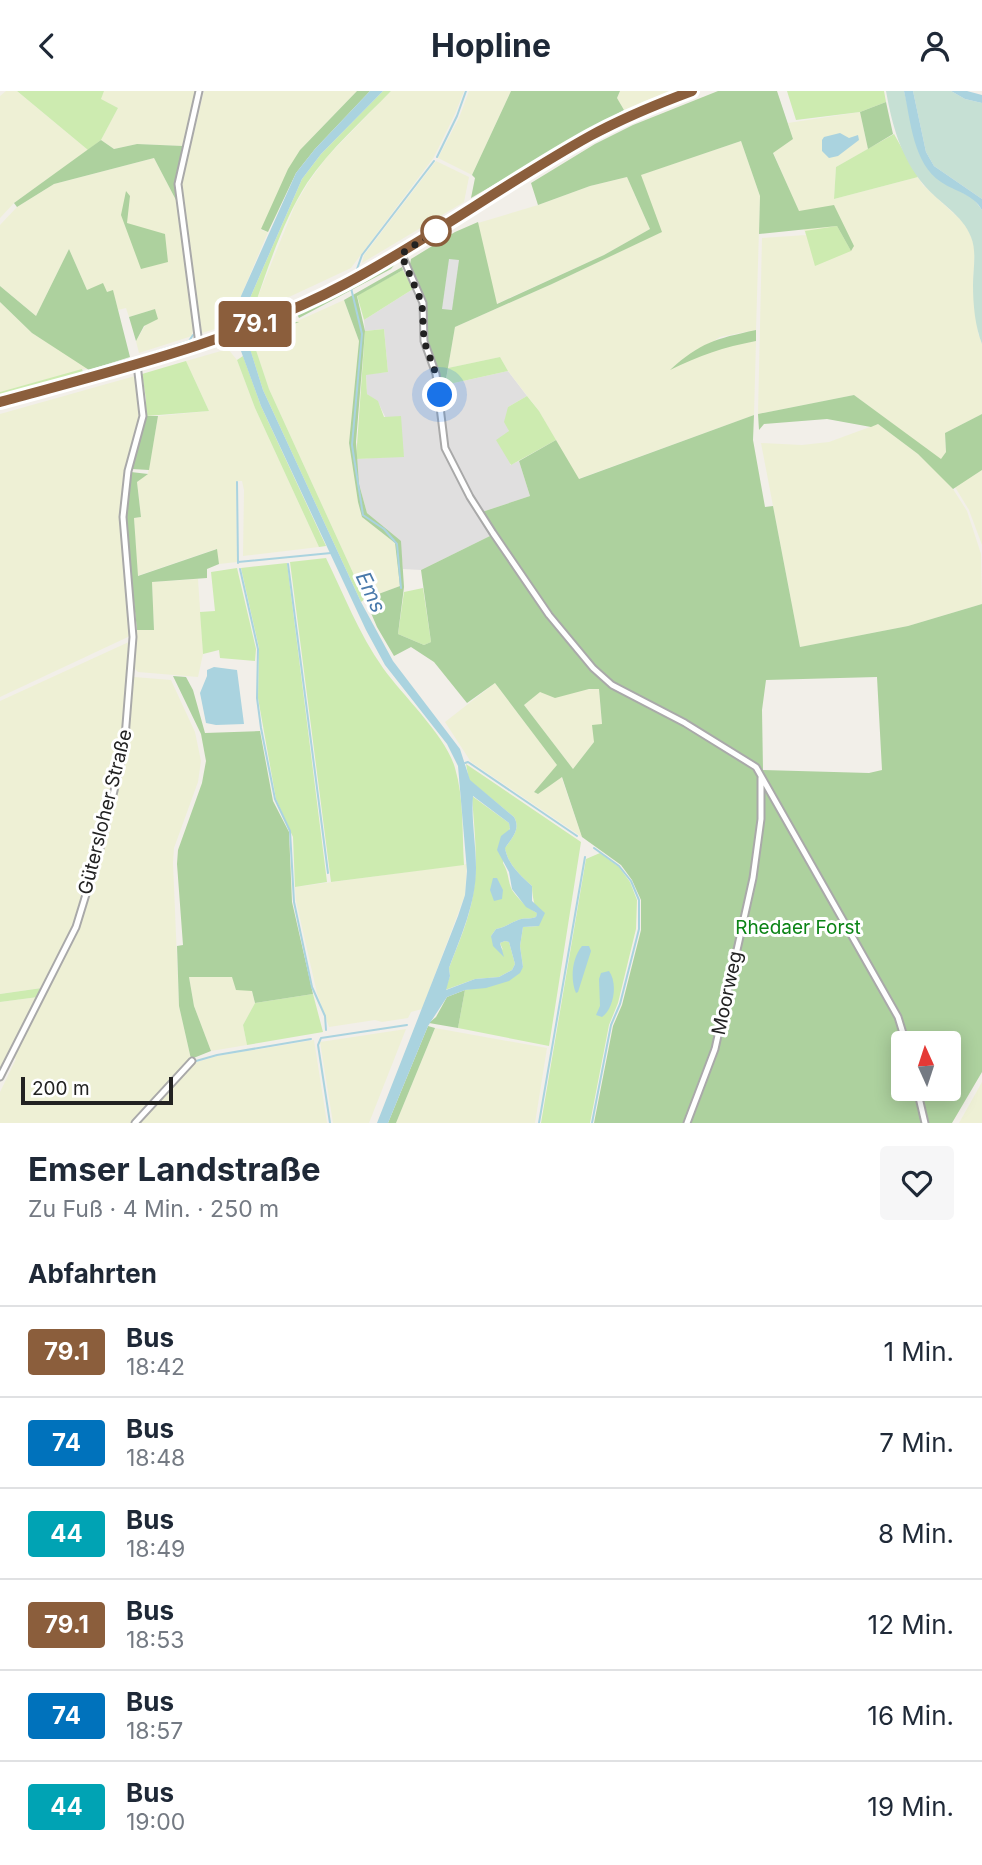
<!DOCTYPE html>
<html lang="de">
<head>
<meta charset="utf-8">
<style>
	:root { --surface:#fff; --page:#f6f6f7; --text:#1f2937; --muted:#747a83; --line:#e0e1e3 }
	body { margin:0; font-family:Inter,sans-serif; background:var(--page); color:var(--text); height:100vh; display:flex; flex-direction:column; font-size:26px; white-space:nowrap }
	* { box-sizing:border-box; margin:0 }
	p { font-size:23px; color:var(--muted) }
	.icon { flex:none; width:38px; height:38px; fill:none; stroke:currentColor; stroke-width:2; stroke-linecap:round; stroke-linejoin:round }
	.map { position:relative; height:1032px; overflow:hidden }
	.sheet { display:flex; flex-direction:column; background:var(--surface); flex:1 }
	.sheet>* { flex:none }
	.badge { padding:0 14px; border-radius:5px; font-size:24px; line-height:46px }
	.needle { width:46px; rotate:357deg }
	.fabs { position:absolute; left:891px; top:940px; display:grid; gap:14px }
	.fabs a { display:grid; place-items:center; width:70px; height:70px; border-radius:7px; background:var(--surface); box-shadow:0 4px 18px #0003; font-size:35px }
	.scale { position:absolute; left:21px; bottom:18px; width:152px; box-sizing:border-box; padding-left:7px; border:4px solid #222; border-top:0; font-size:19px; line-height:24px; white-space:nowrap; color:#222; -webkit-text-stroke:5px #fff; paint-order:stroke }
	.you { position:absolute; width:35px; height:35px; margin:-18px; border:5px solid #fff; border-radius:50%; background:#1a73e8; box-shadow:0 0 0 10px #1a73e833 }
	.map>.badge { position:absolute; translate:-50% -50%; box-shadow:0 0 0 4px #fff }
	h2 { padding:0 28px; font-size:26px; line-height:63px }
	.round { display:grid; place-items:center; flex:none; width:74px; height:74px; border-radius:7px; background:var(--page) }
	.summary { display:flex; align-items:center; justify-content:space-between; height:119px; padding:0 28px }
	h1 { font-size:33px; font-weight:700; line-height:52px }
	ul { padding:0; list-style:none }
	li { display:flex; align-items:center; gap:21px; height:91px; padding:0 28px; border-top:2px solid var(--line) }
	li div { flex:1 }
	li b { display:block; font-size:26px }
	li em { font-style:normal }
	li .badge { min-width:77px; font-weight:700; text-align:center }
	header { display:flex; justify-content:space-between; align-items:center; height:91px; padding:0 28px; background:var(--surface); font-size:32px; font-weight:700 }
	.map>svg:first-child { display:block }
	.residential { fill:#e0dfdf }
	.farmland { fill:#eef0d5 }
	.grass { fill:#cdebb0 }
	.forest { fill:#add19e; fill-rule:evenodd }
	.wetland { fill:#c6e0d4 }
	.parking { fill:#e2e2e2 }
	.water { fill:#aad3df; fill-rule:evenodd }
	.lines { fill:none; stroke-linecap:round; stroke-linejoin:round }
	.stream { stroke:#aad3df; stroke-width:2 }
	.street-casing { stroke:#a9a9a9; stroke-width:9 }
	.secondary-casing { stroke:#707d05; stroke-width:11 }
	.street { stroke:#fff; stroke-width:5 }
	.secondary { stroke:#f7fabf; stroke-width:8 }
	.line-casing { stroke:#fff; stroke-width:16 }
	.line { stroke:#8b5e3c; stroke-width:10 }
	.walk { stroke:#222; stroke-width:7; stroke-dasharray:0 12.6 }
	.stop-dot { fill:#fff; stroke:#8b5e3c; stroke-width:3.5 }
	.labels { text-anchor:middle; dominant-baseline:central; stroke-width:6; stroke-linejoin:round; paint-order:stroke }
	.street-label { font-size:19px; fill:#222; stroke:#fff }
	.park-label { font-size:19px; fill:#0c8416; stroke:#fff }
	.water-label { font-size:21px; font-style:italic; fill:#4a7aab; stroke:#fff }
</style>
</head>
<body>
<header><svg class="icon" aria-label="back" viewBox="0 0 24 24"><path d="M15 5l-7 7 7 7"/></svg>Hopline<svg class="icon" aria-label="person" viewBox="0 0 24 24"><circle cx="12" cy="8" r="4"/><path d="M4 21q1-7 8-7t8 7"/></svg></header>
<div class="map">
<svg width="982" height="1032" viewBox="0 0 982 1032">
	<rect width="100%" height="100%" fill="#f2efe9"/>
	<path class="residential" d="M413,198L420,213L424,259L434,284L443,358L492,444L421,479L403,478L400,450L367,422L359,393L356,368L404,365L378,311L367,303L366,283L388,281L384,238L365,240L364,229Z
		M508,280L527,305L508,316L510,374L519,370L530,405L482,421L447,356L442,304L445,294Z"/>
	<path class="farmland" d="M6,0H17L88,59L14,112L0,127V5Z
		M104,0H196L183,55L137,53L114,58L101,49L118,17L100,8Z
		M204,0H357L300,59L261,139L268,141L241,205L237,231L202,242L190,170L181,94Z
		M391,0H464L455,23L434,66L351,177L272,214L261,216L256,211L261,198L295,114L308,92L326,67Z
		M469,0H511L472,84L438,67L459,27Z
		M620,0H669L624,19L617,7Z
		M860,21L868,58L836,76L834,108L918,86L923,94L963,131L971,144L975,158L973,195L978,242L982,253V323L945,342L946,361L941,369L854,304L758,323L762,147L806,144L815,175L799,121L773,61L793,48L788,32Z
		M741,50L760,105L756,239L720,246L673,277L697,265L721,256L756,250L754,324L578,388L539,320L508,280L500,266L448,277L455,236L552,193L661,141L640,84Z
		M154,67L177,111L193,237L192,245L139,262L136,250L155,218L129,226L126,217L118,219L113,200L107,201L87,199L69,158L36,225L0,195V134L17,116L54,93Z
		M436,70L469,86L464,111L362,172L364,164Z
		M627,86L650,138L604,164L496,213L478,132L538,114L590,95Z
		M344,209L359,250L349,352L358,411L362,426L395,452L400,495L365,508L269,298L253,250Z
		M0,211L32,242L88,277L0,301Z
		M228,258L237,269L255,317L319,456L243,465L244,399L242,390H236L237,471L219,473L216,458L137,485L134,427L141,426L137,391L148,382L158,325L209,320L186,270Z
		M135,285L139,324L121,426L130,545L0,606V323Z
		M878,333L918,363L940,384L953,398L967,420L981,463L982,513L908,535L800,556L761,352L802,354L829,351Z
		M982,379V454L969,419L955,396Z
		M198,488L203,563L198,586L138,581L134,577L137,539H154L152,491Z
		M131,550L122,659L96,760L74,835L42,897L0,903V610Z
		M134,586L171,589L195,641L201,670L198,691L174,757L173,772L179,915L191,968L131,1032H0V1001L16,968L13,965L65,863L101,761L124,673Z
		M495,592L558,675L534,701L538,703L561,685L582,746L471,671L445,631Z
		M599,598L602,634L594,651L573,678L524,614L540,600Z
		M467,773L465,804L422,918L411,921L408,927L382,931L375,929L329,936L317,902L296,810L295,796Z
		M189,886H232L252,900L255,912L243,934L247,954L211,960L194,915Z
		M38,906L0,981V911Z
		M435,937L547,957L535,1032H396Z
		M406,938L369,1032H333L320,951Z
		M314,949L327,1032H139L194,972L217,965Z
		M982,991V1032H959Z"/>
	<path class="grass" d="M17,0H104L101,8L118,17L101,49L88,59Z
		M383,0H391C363,29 330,58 307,92C285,126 269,173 256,211L254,212V225L246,230L250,207L302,88L321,63Z
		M787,0H884L886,11L860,21L796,29Z
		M894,43L918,86L834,108L836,76Z
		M837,135L851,160L815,175L805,140Z
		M403,179L413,198L364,229L357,204Z
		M384,238L388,281L366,284L367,303L378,310L384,326L401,325L404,366L356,368L365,240Z
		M253,250L269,298L365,508L361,511L263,299L248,252Z
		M243,265L261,315L326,455L319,456L255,317L237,269Z
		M500,266L508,280L445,294L448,277Z
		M186,270L209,320L146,325V308L142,283Z
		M82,278L83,281L0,304V301Z
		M527,305L539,320L556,349L511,374L496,349L509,340L504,331L508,316Z
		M326,467C344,504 359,543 383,577C403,605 446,645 455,677C464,707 462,742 464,774L331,791L290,471Z
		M287,472L327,791L295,796L293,746L276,708L258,607L259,557L241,477Z
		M237,477L256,558L255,570L220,567L219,559L203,563L200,521L215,520L211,481Z
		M423,497L431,551L424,554L398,543L404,501Z
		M466,673L581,751L549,955L458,937L465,899C492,893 501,897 523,876L520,855L523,836L539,835C537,820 532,809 532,795C520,784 508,774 505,757C512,747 521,738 514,726L469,689Z
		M472,705L509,732L510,737L508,742L503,772C509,782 508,791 512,799C518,808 527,816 537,822L536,826C529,829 524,826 518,829C510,832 506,836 496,838L491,845L503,859L500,852L505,850L509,851L515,873L512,879L499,886L475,888L445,899L450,885L449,877C458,853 469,829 473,804C479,771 474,737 472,705Z
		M600,762L619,776L630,791L637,809L636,838L618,912L609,934L590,1032H541L586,768Z
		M42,897L38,906L0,911V903Z
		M313,903L323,941L247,954L243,934L255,912Z"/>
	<path class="forest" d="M357,0H370L315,58L296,82L268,141L261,138L288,78L300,59Z
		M511,0H620L617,7L624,19L471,107L475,87L472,84Z
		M718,0H777L793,48L773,62L799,120L834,114L854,155L851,160L837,135L759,143L760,105L741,50L641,84L662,141L552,193L455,236L445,294L440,291L426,250L425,212L410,173L411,168L455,141L478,131L497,213L604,164L650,138L627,86L590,95L538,114L531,92L595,53L633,34Z
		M886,11L893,43L868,58L860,21Z
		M101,49L114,58L137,53L183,55L176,94L177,111L154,67L54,93L17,116L14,112Z
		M126,100L130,105L127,132L165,143L168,171L141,178L121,124Z
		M69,158L87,199L103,192L107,201L113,199L130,266L89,279L32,242L0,211V195L36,225Z
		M396,172L391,178L299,227L297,223Z
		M402,176L403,179L357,205L365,240L356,351L359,393L367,422L401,450L404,496L398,543L424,554L431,551L421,479L496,442L482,421L530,405L519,370L556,349L579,388L754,324L753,349L765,416L773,415L800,556L908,535L982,513V981L952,1032H594L613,935L622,914L641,839V809L632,789L621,774L582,746L562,686L538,703L534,701L557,674L495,592L467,612L434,571L411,556L394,565L377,536L365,508L400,495L395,452L362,426L358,411L349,352L359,250L344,209ZM877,586L882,679L869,682L763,679L762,619L766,589ZM589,598H599L602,633L592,634L594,651L573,678L524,614L540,601L555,607ZM903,952H948V998H903Z
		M155,218L158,228L144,235L136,250L129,226Z
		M295,231H299L248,252L246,245Z
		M756,239V250C724,256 698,265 670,279C701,251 715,248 756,239Z
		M854,304L941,368L946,361L945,342L982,323V379L953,398L918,363L878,333L871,336L827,328L764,333L759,339L758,323Z
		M146,325H158L149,379L132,378Z
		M131,381L148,383L137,391L141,426L134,427L138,485L217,458L219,473L207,478V487L152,491L154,539H137L125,426Z
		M173,585L186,586L193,599L205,642L260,640L273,710L289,741L292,811L313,903L255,912L252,900L236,899L232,886H189L194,915L211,960L191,968L179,915L177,855L183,854L177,773L178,759L202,692L206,670L201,643Z
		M465,899L458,937L429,932L436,926L447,906Z
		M428,935L435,937L396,1032H388Z"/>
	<path class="wetland" d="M886,0H904L920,64L963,102L973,107L982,119V253C975,235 973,213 973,194C973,178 977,161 971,146C963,124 939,112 924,94C901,67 892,34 886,0Z
		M913,0H951L965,8L982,12V108L934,75L926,61Z"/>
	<path class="parking" d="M449,168L459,169L452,219L442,218Z"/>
	<path class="water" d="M370,0H383L321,63L302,88L250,207L246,220V245L263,299L361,511L393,570L460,658L470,689L514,726C521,738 512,747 505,757C508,774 520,784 532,795V810L545,822L539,835L523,836L520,855L523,876L520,882L509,890L486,897L465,899L447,906L428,935L388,1032H377L458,825L465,804L467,780L458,675L447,653L385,574L366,539L261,315L237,249V220L241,205L296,82L315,58ZM473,705L509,732L510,738L501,745L497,759L509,781L512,798L526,816L537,822L536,826C529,829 524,826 518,829C510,832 506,836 496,838L491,845L493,855L504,866L500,852L505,850L509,851L515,873L512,879L499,886L475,888L446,899L450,885L449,877C461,845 476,812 476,777C476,753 471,728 473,705Z
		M904,0H913L926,61L934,75L982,108V119C973,103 956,101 941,91C913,72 911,31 904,0Z
		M951,0H967L982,4V12L965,8Z
		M840,42L849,47L858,44L859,49L838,65L829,67L822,60V49L824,46Z
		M214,576L237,579L244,633L216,634L206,632L200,602L207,585V579Z
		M493,787H497L503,799L502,808L494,810L490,799Z
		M582,855H589L591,860L578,901L576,902C570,888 572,867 582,855Z
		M609,880C618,892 614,918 602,926L596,924L600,915L599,888L601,882Z"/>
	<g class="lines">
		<path class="stream" d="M437,66L457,25L466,0
			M357,178L362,164L434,70
			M351,197L362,243L352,354L363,424L384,438L397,453L401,497
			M139,266L189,250L193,244
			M89,280L130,268
			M0,305L84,282
			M237,391L238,472
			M238,471L331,462
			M288,473L328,782
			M240,478L258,558L257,607L261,637L275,708L290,740L294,811L312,896L325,925L326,939
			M465,672L468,671L577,745
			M196,970L217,964L311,948
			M330,1032L318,954L321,947L407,934
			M539,1032L585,766
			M592,1032L611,934L620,913L639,838V809L631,790L619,775L594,757"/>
		<defs>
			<path id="street" d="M199,0L178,93L199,253
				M401,162L423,212L424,250L436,283L445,357L470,406L493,442L549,524L593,577L612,594L685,632L756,676L898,926L906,952
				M0,986L76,836L99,761L124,659L133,546L123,426L128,380L143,325L137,273
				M917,998L925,1032
				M135,1032L192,970
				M687,1032L715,958L753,787L761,728V687"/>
			<path id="secondary" d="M0,311C116,279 238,250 345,193C464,130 565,47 692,0"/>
		</defs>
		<use href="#street" class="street-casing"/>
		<use href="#secondary" class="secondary-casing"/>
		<use href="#street" class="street"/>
		<use href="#secondary" class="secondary"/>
	</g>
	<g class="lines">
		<defs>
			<path id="line" d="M0,311C116,279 238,250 345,193C430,148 507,91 590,45C623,27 657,13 692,0"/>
		</defs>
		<use href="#line" class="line-casing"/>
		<use href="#line" class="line"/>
		<path class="walk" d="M436,140L401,163L422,212L424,250L436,283L440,304"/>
	</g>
	<circle class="stop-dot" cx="436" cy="140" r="14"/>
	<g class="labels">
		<g class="street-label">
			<text transform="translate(105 721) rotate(-76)">Gütersloher Straße</text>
			<text transform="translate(727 902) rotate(-78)">Moorweg</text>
		</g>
		<g class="park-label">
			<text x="798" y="836">Rhedaer Forst</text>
		</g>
		<g class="water-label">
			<text transform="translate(371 501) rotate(65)">Ems</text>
		</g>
	</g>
</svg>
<div class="fabs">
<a><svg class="needle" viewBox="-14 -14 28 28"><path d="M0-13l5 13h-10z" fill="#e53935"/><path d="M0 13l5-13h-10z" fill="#747a83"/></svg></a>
</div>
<div class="scale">200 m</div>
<div class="you" style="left:440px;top:304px"></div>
<b class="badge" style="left:255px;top:233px;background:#8b5e3c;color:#fff">79.1</b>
</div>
<section class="sheet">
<div class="summary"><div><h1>Emser Landstraße</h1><p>Zu Fuß · 4 Min. · 250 m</p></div><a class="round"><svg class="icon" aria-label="heart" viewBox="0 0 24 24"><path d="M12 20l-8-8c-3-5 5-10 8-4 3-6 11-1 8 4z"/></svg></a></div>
<h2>Abfahrten</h2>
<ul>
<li><span class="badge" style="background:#8b5e3c;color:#fff">79.1</span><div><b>Bus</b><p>18:42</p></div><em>1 Min.</em></li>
<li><span class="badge" style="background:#0072bc;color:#fff">74</span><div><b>Bus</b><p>18:48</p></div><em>7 Min.</em></li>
<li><span class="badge" style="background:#00a3b4;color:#fff">44</span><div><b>Bus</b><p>18:49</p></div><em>8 Min.</em></li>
<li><span class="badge" style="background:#8b5e3c;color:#fff">79.1</span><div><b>Bus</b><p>18:53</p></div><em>12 Min.</em></li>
<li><span class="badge" style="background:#0072bc;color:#fff">74</span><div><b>Bus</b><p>18:57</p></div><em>16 Min.</em></li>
<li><span class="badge" style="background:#00a3b4;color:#fff">44</span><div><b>Bus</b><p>19:00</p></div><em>19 Min.</em></li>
</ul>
</section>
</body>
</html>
